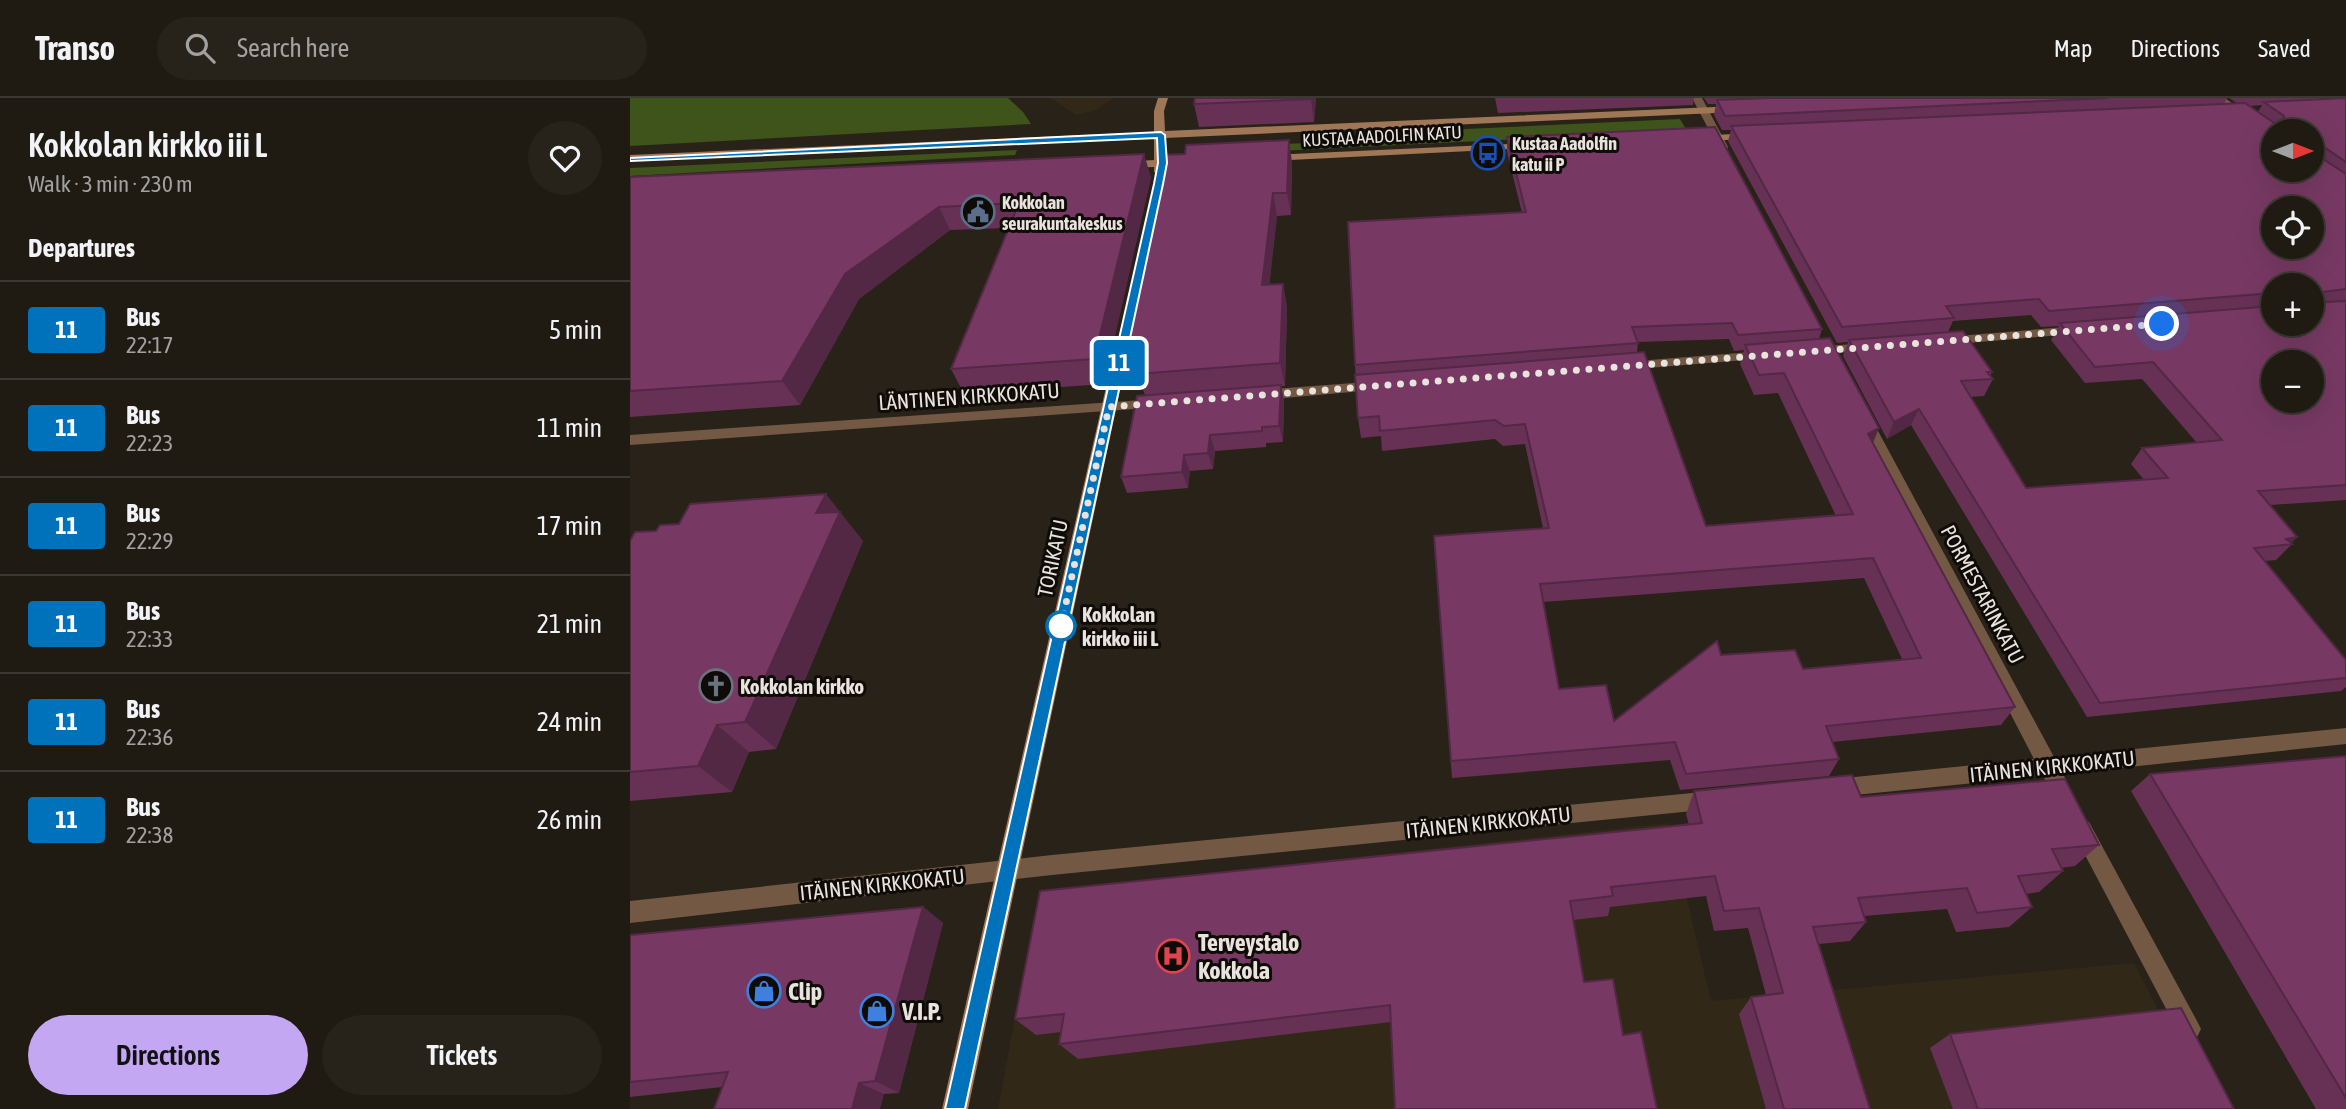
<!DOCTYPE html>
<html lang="en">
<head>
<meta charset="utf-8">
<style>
	:root { --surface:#1f1a12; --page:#27231b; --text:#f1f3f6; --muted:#a1a19f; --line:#3c3832; --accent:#c3a7f2 }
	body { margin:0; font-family:"Asap Condensed",sans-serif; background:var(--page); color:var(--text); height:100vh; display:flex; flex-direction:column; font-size:26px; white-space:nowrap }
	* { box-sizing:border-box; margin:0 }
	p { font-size:23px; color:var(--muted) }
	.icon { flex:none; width:38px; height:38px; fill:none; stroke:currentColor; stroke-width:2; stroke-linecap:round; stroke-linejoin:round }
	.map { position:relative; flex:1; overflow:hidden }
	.sheet { display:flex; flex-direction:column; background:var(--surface); width:630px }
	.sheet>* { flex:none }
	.badge { padding:0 14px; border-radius:5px; font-size:24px; line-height:46px }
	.needle { width:46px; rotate:90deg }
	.tools { position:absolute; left:1631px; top:21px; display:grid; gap:14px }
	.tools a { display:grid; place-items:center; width:63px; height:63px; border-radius:50%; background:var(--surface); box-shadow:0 7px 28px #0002,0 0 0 2px var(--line); font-size:35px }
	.you { position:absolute; width:35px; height:35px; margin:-18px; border:5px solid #fff; border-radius:50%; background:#1a73e8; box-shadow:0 0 0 10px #1a73e833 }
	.map>.badge { position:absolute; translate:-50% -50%; box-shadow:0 0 0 4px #fff }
	h2 { padding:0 28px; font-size:26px; line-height:63px }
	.round { display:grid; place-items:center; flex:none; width:74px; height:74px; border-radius:37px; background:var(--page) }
	.head { display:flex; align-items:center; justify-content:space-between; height:119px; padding:0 28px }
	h1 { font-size:33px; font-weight:600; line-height:52px }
	.cta { display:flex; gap:14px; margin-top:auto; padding:14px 28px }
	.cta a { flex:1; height:80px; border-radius:42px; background:var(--accent); color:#111; font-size:28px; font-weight:600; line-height:80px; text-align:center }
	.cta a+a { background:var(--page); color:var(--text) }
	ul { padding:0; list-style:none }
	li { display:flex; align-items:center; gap:21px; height:98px; padding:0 28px; border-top:2px solid var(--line) }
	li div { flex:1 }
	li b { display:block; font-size:26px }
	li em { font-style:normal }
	li .badge { min-width:77px; font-weight:700; text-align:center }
	header { display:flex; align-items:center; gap:42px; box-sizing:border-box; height:98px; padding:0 35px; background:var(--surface); border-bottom:2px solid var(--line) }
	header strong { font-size:33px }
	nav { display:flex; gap:38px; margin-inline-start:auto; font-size:24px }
	.search { width:490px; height:63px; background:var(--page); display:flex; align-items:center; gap:18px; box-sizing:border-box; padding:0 24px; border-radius:38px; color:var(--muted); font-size:26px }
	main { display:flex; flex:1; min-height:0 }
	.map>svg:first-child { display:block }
	.built { fill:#322818 }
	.green { fill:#3f541a }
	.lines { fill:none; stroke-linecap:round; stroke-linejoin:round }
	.street { fill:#735944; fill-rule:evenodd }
	.secondary { fill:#a07756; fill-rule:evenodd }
	.wall { fill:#663155; fill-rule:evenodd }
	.shaded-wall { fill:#532845 }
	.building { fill:#773963; stroke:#532845; stroke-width:2; fill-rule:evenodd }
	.line { fill:#0072bc; stroke:#fff; stroke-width:2 }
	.walk { stroke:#e8e3dc; stroke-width:7; stroke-dasharray:0 12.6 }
	.stop-dot { fill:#fff; stroke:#0072bc; stroke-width:3.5 }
	.labels { text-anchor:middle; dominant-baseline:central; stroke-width:6; stroke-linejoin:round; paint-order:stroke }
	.far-street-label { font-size:18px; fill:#e8e3dc; stroke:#0f0c08 }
	.far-poi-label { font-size:18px; font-weight:bold; fill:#e8e3dc; stroke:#0f0c08; text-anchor:start }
	.street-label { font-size:21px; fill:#e8e3dc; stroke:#0f0c08 }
	.stop-label { font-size:21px; font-weight:bold; fill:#e8e3dc; stroke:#0f0c08; text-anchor:start }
	.poi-label { font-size:21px; font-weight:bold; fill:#e8e3dc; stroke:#0f0c08; text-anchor:start }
	.near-poi-label { font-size:24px; font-weight:bold; fill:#e8e3dc; stroke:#0f0c08; text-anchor:start }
</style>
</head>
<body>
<header>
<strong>Transo</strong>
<div class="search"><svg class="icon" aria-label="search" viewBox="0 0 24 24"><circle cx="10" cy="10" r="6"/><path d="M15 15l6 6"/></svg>Search here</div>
<nav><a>Map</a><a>Directions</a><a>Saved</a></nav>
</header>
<main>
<section class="sheet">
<div class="head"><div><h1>Kokkolan kirkko iii L</h1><p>Walk · 3 min · 230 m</p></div><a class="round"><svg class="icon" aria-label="heart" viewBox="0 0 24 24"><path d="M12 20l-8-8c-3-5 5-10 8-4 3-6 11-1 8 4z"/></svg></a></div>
<h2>Departures</h2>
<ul>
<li><span class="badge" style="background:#0072bc;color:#fff">11</span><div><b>Bus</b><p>22:17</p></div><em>5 min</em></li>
<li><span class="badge" style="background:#0072bc;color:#fff">11</span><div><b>Bus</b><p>22:23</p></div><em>11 min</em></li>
<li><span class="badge" style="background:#0072bc;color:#fff">11</span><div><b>Bus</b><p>22:29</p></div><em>17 min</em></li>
<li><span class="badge" style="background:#0072bc;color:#fff">11</span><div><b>Bus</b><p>22:33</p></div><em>21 min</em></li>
<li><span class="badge" style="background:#0072bc;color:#fff">11</span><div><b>Bus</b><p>22:36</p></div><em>24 min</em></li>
<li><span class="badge" style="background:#0072bc;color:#fff">11</span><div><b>Bus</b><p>22:38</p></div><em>26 min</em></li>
</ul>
<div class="cta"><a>Directions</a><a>Tickets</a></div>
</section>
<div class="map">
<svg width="1716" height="1011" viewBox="0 0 1716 1011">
	<rect width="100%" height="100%" fill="#292218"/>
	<path class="built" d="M420,0H484L466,12L446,17Z
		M1039,725L1081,903L1504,865L1579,1011H368L403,822L416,793Z"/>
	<path class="green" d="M0,0H378L393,14L401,26L0,48Z
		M1050,21L1057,33L648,53L629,47L754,42L836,31Z
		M387,52L385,57L0,78V70Z"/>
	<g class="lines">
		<path class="street" d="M1062,0H1072L1098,49L1097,51L1088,49Z
			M1584,0H1595L1643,35V43Z
			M1448,228L1453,229V235L1315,247L1308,243L1315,239Z
			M1238,245L1243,246V252L1183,257L1176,253L1183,249Z
			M1134,253L1139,254V260L994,272L987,268L994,264Z
			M750,283L757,288L755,291L631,302L624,297L631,292Z
			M527,301L532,303V309L0,347V337Z
			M1234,315L1241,320L1424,659L1716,630V646L1433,676L1447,703L1444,710L1437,712L1430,710L1413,678L1205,699L1198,696L1195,690L1198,684L1205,681L1404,661L1227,320Z
			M1083,693L1090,695L1093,702L1090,709L1083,711L422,777L0,825V803L422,757Z
			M1452,721L1459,724L1567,923L1571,931L1567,939L1559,943L1551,939L1445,738L1442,731L1445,724Z"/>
		<path class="secondary" d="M528,0H538L534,13L535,33L1108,8L1113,11L1108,14L535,40V62L552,61L557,64L552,67L535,68L536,74L530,77L524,74V69L493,70L488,67L493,64L524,62V40L0,63V57L524,34V13Z
			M1122,35L1127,38L1126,40L1066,44L1061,41L1066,38Z
			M899,45L904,48L903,50L640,63L635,60L640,57Z
			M493,241L500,245L338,1011H312L486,245Z"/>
	</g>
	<path class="wall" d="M565,0H686L684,24L569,29L564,6Z
		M865,0H1064L1063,7L868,15Z
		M1074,0H1597L1594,6L1607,5L1599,0H1716V402L1640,407L1667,439L1661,445L1662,446L1646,462L1635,463L1716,562V589L1711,593L1457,619L1281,327L1257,341L1213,258L1218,244L1207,245L1098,43L1101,32H1092L1084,17L1086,6H1078ZM1632,7L1628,14L1620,8ZM1643,187H1682L1643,226ZM1401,217L1411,229L1429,228L1421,242L1455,285L1512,281L1567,345L1512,350L1501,366L1514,382L1396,390L1340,299L1354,298L1363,281L1360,278L1362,274L1318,234L1323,223Z
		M877,39L1192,231L1189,241L1243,345L1385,609L1371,627L1202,644L1209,661L1199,678L1050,692L1040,662L822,680L804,438L913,430L895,346L873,348L865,341L752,353L751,338L731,340L728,320L725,267L892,115L877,54ZM1099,241L1104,253L1114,252L1110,266L1124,297L1148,295L1206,418L1076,428L1007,255L1008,244ZM1234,480L1272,561L1173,571L1091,557L984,623L929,591L913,504Z
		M662,64L661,117L647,118L639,187L653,186L657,209L655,288H651L654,303L653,344L636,345V349L585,353L583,371L560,373L558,390L497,395L491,379L515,297L510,283L494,284L485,261Z
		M0,79H521L474,286L334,296L321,271L379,130L320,132L229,201L170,307L0,319Z
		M209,414L233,443L146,651L119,654L102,694L0,703V443L26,433Z
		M1716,658V1011H1686L1501,693L1520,676Z
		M1064,693L1231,699L1469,747L1445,768L1431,770L1433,773L1409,794L1396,796L1402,809L1379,829L1326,834L1317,811L1234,818L1236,824L1220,843L1189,846L1240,1011H1136L1109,916L1121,899L1136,897L1118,830L1084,833L1076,798L980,809L978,818L943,822L954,884L993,937L1027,1011L761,924L448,961L429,946L431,934L406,937L385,921L1059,727L1056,716Z
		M293,809L313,825L269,995L254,996L92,989L0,999V837Z
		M1320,936L1604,1011H1323L1300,950Z"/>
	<path class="shaded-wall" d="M681,0H686L684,24L681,1Z
		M659,42L662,64L661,117L657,95Z
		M514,56L521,79L474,286L464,261Z
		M643,95L647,118L637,210L632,187Z
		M309,109L320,132L229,201L170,307L152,283L215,176Z
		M653,186L657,209L655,288L650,265Z
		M651,287L654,303L653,344L649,328Z
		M1289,311L1281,327L1257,341L1264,324Z
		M1249,330L1241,350L1238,336Z
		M580,337L585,353L583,371L578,355Z
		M554,357L560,373L558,390L552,374Z
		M196,396L233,443L146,651L115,624L186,415Z
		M1667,439L1660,446L1656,441Z
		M87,627L119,654L102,694L68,668Z
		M293,809L313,825L269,995L245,983Z
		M229,985L254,996L250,1011H222Z"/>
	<path class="building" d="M565,0H681V1L564,6Z
		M1139,0H1478L1095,18L1087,2Z
		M1716,0V64L1694,49L1687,57L1716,76V191L1692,194L1695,204L1716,203V387L1628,393L1667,439L1656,441L1662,446L1624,450L1716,562V580L1470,605L1289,311L1264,324L1219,242L1333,233L1362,274H1357L1363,281L1331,283L1396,390L1538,380L1512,350L1592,342L1523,264L1465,269L1430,225L1643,208V226H1682V187H1643V195L1419,213L1409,201L1316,208L1324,220L1212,229L1101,28L1615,5L1653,31L1654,18L1634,4ZM1643,33H1682V72H1643ZM1643,110H1682V149H1643ZM1643,264H1682V303H1643Z
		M1085,29L1192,231L1108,237L1102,225L1002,229L1008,245L725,267L718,124L896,114L877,39Z
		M659,42L657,95H643L632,187L653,186L650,265L507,276L511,260L485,261L531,57L555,56L556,47Z
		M514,56L464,261L321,271L389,105L309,109L215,176L152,283L0,293V79Z
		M1200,240L1249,330L1238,336L1385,609L1196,628L1209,661L1056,676L1045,644L821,663L804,438L919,430L895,326L874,328L865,322L750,333L749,318L728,320L725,277L1014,254L1076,428L1223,416L1154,275L1129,277L1115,247ZM1243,460L1291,560L1173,571L1165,552L1091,557L1087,543L984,623L976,587L929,591L910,486Z
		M651,287L649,328L632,329V333L580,337L578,355L554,357L552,374L491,379L507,298Z
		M196,396L186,415L210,414L115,624L87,627L68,668L0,674V443L5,434L26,433L30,427L49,426L60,406Z
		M1716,658V1000L1520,676Z
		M1222,677L1231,699L1435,681L1469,747L1422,751L1433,773L1388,778L1402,809L1347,815L1337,790L1228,800L1236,824L1183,829L1240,1011H1154L1121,899L1153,895L1129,810L1094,813L1085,778L981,789L983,798L940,803L954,884L983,881L993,937L1011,934L1027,1011H765L760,907L429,946L434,916L385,921L410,793L1072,725L1064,693Z
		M293,809L245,983L229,985L222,1011H84L98,974L0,984V837Z
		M1551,910L1604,1011H1348L1320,936Z"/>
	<path class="line" d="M531,34L535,37L537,65L533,86L335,1011H315L524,86L528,65L527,40L0,63V60Z"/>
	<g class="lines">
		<path class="walk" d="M431,528L479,309L1532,226"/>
	</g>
	<defs>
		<symbol id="bus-ring" viewBox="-11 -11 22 22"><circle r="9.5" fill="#0f0c08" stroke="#1a4fb4" stroke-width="1.5"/><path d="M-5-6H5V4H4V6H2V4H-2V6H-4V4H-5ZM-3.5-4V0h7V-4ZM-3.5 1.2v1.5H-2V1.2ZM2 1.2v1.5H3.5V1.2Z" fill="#1a4fb4"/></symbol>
		<symbol id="civic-ring" viewBox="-11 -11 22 22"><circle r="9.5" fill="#0f0c08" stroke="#5c6f8a" stroke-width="1.5"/><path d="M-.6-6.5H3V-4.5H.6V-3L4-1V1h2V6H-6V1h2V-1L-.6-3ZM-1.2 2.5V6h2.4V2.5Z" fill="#5c6f8a"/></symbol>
		<symbol id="church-ring" viewBox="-11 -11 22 22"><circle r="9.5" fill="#0f0c08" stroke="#6b7280" stroke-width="1.5"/><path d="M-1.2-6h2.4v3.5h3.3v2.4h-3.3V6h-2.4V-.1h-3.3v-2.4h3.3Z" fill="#6b7280"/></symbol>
		<symbol id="hospital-ring" viewBox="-11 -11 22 22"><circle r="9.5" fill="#0f0c08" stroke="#e0444e" stroke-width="1.5"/><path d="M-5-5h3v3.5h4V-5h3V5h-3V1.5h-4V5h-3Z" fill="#e0444e"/></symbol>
		<symbol id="shop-ring" viewBox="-11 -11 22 22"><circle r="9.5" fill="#0f0c08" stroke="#3f7fe0" stroke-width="1.5"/><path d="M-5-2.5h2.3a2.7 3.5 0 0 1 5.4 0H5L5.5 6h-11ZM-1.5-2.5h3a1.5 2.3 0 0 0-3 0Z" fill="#3f7fe0"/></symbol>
	</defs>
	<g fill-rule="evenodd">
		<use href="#bus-ring" x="839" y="36" width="38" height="38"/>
		<use href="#civic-ring" x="329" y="95" width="38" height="38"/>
		<use href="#church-ring" x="67" y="569" width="38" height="38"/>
		<use href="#hospital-ring" x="524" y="839" width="38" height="38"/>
		<use href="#shop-ring" x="115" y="874" width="38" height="38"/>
		<use href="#shop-ring" x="228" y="894" width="38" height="38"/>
	</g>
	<circle class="stop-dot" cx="431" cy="528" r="14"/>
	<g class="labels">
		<g class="far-street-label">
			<text transform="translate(752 38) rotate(-3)">KUSTAA AADOLFIN KATU</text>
		</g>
		<g class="far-poi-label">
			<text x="882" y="45">Kustaa Aadolfin<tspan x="882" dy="21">katu ii P</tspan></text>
			<text x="372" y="104">Kokkolan<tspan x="372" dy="21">seurakuntakeskus</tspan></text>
		</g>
		<g class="street-label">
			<text transform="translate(339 298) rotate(-4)">LÄNTINEN KIRKKOKATU</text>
			<text transform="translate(422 460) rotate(-78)">TORIKATU</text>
			<text transform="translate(1353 496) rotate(62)">PORMESTARINKATU</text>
			<text transform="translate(1422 668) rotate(-6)">ITÄINEN KIRKKOKATU</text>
			<text transform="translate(858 724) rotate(-6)">ITÄINEN KIRKKOKATU</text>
			<text transform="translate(252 786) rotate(-6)">ITÄINEN KIRKKOKATU</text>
		</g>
		<g class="stop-label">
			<text x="452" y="516">Kokkolan<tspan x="452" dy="24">kirkko iii L</tspan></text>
		</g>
		<g class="poi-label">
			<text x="110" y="588">Kokkolan kirkko</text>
		</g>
		<g class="near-poi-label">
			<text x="568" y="844">Terveystalo<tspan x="568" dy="28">Kokkola</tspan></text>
			<text x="158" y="893">Clip</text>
			<text x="272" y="913">V.I.P.</text>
		</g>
	</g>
</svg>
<div class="tools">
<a><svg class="needle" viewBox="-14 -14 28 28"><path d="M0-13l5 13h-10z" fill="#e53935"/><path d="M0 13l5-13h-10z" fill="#a1a19f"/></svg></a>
<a><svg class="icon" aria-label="locate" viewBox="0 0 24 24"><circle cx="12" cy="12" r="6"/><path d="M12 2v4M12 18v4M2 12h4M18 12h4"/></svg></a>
<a>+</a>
<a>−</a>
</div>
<div class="you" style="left:1532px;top:226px"></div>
<b class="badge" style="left:489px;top:265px;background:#0072bc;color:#fff">11</b>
</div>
</main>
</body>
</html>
